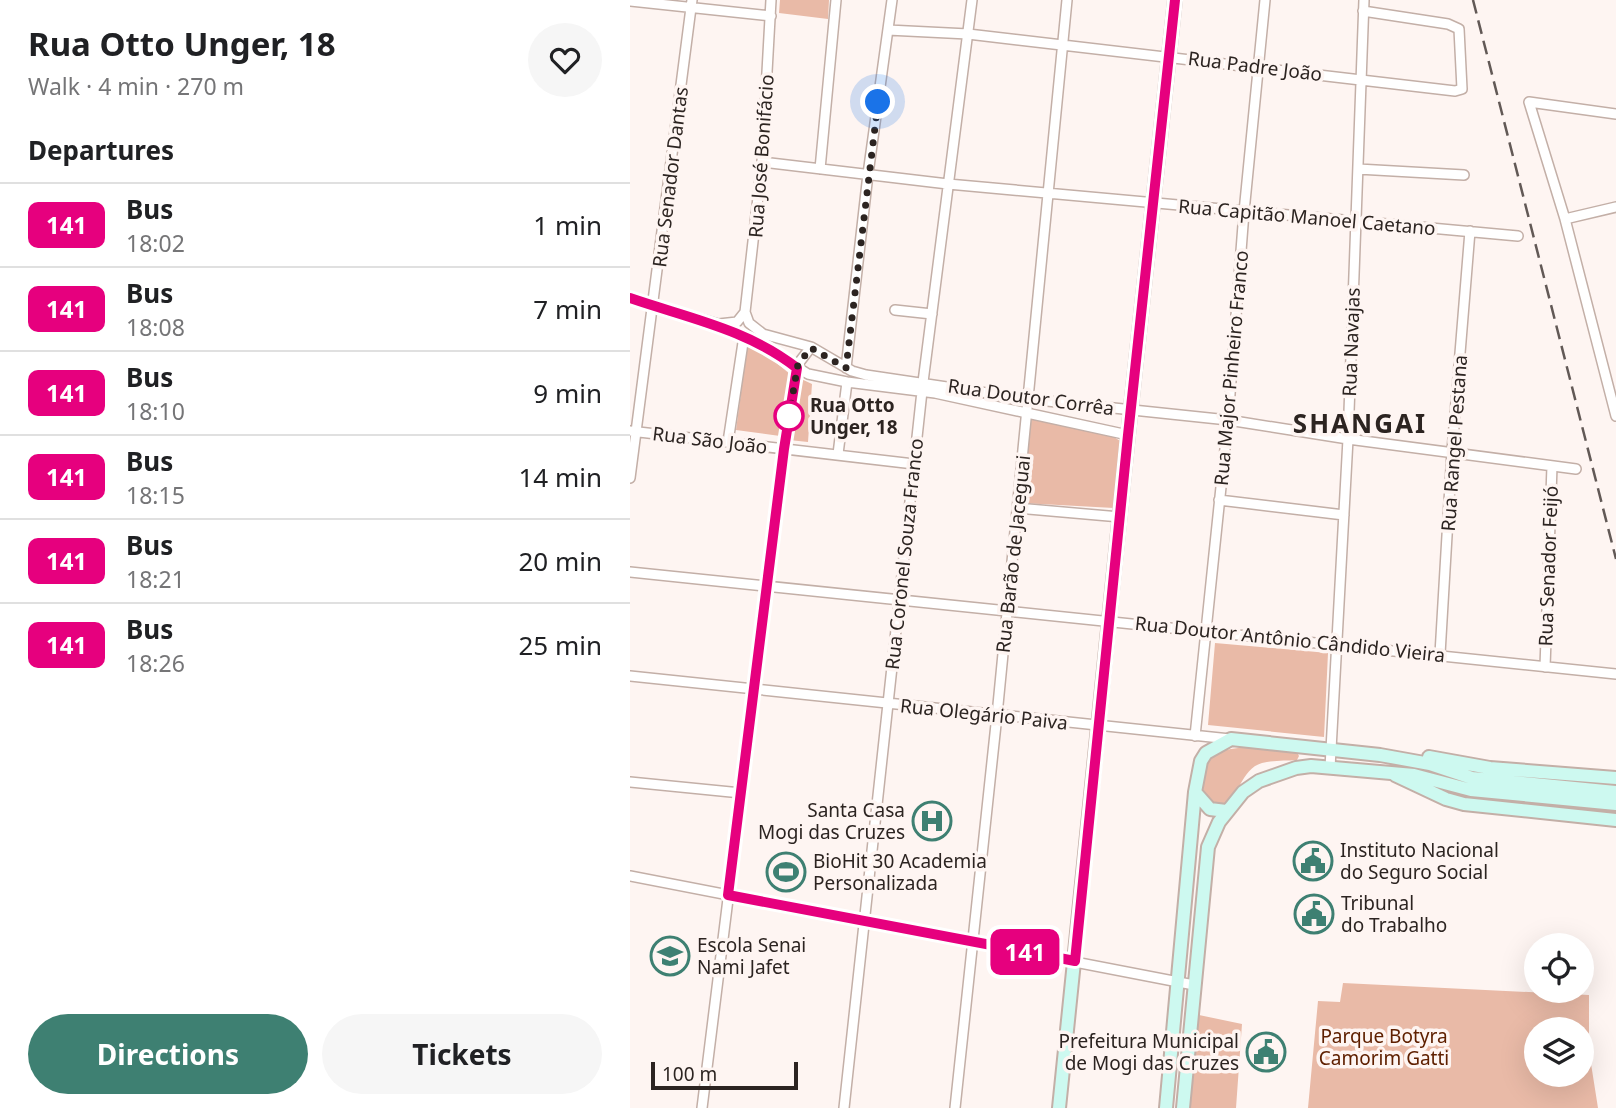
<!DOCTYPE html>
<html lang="en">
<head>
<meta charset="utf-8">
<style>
	:root { --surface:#fff; --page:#f6f6f6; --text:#202124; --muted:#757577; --line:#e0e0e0; --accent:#3e8072 }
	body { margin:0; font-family:"Noto Sans",sans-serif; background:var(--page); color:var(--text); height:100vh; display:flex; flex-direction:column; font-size:26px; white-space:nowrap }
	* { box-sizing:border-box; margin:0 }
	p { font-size:23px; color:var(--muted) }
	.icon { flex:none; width:38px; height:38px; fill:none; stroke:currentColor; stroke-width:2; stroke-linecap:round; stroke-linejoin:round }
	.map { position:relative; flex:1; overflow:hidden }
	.details { display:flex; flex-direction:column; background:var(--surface); width:630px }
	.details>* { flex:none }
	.badge { padding:0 14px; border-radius:10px; font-size:24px; line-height:46px }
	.controls { position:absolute; left:894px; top:933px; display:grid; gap:14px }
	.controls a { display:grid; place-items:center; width:70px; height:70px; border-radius:50%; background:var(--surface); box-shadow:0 7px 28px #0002; font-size:35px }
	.scale { position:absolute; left:21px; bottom:18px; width:147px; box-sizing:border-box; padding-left:7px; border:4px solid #2c2421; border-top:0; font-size:19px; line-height:24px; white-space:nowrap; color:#2c2421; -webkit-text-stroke:5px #fef5f2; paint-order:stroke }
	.you { position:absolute; width:35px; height:35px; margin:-18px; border:5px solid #fff; border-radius:50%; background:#1a73e8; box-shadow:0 0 0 10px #1a73e833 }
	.map>.badge { position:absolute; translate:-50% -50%; box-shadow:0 0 0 4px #fff }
	h2 { padding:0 28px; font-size:26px; line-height:63px }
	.round { display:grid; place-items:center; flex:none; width:74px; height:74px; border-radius:37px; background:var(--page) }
	.head { display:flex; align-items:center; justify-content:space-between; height:119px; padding:0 28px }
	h1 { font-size:33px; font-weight:700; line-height:52px }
	.button { display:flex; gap:14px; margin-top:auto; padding:14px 28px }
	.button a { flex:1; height:80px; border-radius:42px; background:var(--accent); color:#fff; font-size:28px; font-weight:700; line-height:80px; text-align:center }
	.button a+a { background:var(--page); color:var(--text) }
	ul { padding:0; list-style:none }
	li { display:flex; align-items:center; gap:21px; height:84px; padding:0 28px; border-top:2px solid var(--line) }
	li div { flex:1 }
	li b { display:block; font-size:26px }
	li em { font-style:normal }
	li .badge { min-width:77px; font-weight:700; text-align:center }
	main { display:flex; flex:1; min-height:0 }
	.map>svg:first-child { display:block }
	.green { fill:#e9baa7; fill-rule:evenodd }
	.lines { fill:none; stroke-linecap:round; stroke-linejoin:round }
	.street-casing { stroke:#c3afa7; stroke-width:12 }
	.secondary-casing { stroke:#c3afa7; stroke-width:16 }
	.street { stroke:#fff; stroke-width:9 }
	.secondary { stroke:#cdf9f0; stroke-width:12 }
	.rail { stroke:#625956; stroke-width:2.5; stroke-dasharray:14 7; stroke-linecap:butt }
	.line-casing { stroke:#fff; stroke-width:16 }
	.line { stroke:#e6007e; stroke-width:10 }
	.walk { stroke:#2c2421; stroke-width:7; stroke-dasharray:0 12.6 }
	.stop-dot { fill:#fff; stroke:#e6007e; stroke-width:3.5 }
	.labels { text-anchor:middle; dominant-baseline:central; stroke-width:7; stroke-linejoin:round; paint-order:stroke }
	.street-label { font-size:19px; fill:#2c2421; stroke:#fef5f2 }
	.stop-label { font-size:19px; font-weight:bold; fill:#2c2421; stroke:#fef5f2; text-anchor:start }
	.poi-label { font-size:19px; fill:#2c2421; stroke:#fef5f2; text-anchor:start }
	.park-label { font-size:19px; fill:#5f2000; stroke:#fef5f2 }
	.district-label { font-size:26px; font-weight:bold; letter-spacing:2px; fill:#2c2421; stroke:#fef5f2 }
</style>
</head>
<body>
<main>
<section class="details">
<div class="head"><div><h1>Rua Otto Unger, 18</h1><p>Walk · 4 min · 270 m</p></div><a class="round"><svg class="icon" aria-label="heart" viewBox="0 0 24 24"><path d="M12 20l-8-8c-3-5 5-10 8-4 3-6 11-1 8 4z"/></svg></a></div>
<h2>Departures</h2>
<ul>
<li><span class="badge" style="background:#e6007e;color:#fff">141</span><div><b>Bus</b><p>18:02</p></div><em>1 min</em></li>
<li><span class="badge" style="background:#e6007e;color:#fff">141</span><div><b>Bus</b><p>18:08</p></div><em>7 min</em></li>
<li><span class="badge" style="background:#e6007e;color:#fff">141</span><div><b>Bus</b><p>18:10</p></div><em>9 min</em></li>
<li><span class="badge" style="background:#e6007e;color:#fff">141</span><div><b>Bus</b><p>18:15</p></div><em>14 min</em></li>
<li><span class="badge" style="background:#e6007e;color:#fff">141</span><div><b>Bus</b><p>18:21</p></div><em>20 min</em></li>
<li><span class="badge" style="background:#e6007e;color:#fff">141</span><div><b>Bus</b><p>18:26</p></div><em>25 min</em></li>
</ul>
<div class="button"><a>Directions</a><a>Tickets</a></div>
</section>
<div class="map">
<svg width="986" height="1108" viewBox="0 0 986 1108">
	<rect width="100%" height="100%" fill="#fef5f2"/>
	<path class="green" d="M150,0H199L198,19L149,13Z
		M118,340L160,374L150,436L106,430Z
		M167,377L182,384L178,442L159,440Z
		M400,419L477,433L492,442L484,508L392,503Z
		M585,643L698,653L694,737L578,725Z
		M628,746L667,752L669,756L667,760C656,761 643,760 632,763C610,769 610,800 588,807C576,798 569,793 572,777C579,745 601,750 628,746Z
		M713,983L959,995V1051L968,1108H678L688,1001L710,1002ZM906,1029H952V1074H906Z
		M569,1015L612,1024L606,1108H560Z"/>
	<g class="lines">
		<defs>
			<path id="street" d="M0,1L141,16
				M258,30L338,34L825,91L832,89L829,29L818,24L733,11
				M986,114L899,102L935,219L986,416
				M132,162L318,184L888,236
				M190,169L206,0
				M728,169L834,175
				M935,219L986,207
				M0,298L88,324L132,345L178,374L217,382L305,393L498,435
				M265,310L302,314
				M115,312L119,323L133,334L181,347L222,371L236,375L398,399L598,420L718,439L946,469
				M89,324L107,322L115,312L132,162L141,0
				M216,368L238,174L262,0
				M0,431L284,464
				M98,442L114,336
				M208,454L217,382
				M0,478L62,0
				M589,500L714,515
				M387,508L490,517
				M0,572L986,674
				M810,654L822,451L840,231
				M915,667L922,466
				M0,676L600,739
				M565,736L598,420L614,212L635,0
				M700,768L718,439L734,0
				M0,782L111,793
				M0,876L564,985
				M72,1108L154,449L168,364L181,347
				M214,1108L293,382L342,0
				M325,1108L367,715L437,0"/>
			<path id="secondary" d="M799,757L860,768L986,778
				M765,775L816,799L834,804L986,820
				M565,792L580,809L596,811
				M429,1108L498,435L545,0
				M536,1108L565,792L571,761L576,753L601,739L750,755L800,764L842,778L986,792
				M553,1108L578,847L589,822L613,792L629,781L666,768L681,766L784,775L841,790L986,804"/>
		</defs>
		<use href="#street" class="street-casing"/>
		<use href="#secondary" class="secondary-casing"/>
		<use href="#street" class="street"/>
		<use href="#secondary" class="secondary"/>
		<path class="rail" d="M843,0L986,559"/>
	</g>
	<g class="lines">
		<defs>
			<path id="line" d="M0,298C58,318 117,329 167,368L154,449L98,895L445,961L498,435L545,0"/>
		</defs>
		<use href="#line" class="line-casing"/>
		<use href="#line" class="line"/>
		<path class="walk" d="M159,416L158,422L168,364L181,348L216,368L248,102"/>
	</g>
	<defs>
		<symbol id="hospital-ring" viewBox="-11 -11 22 22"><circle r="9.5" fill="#fef5f2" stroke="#3e8072" stroke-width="1.5"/><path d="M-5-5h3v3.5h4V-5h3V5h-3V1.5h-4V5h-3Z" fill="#3e8072"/></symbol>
		<symbol id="civic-ring" viewBox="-11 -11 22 22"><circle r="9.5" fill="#fef5f2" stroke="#3e8072" stroke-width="1.5"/><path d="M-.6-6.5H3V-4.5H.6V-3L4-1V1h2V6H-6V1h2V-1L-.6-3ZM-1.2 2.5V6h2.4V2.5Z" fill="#3e8072"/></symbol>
		<symbol id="stadium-ring" viewBox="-11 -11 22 22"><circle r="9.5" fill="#fef5f2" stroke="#3e8072" stroke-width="1.5"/><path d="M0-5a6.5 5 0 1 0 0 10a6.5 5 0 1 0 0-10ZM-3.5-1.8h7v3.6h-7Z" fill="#3e8072"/></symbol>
		<symbol id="university-ring" viewBox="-11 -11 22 22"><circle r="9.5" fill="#fef5f2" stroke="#3e8072" stroke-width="1.5"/><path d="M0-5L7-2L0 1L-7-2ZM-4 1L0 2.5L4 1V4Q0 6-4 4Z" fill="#3e8072"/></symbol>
	</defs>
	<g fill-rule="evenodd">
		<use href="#hospital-ring" x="280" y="799" width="44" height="44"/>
		<use href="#civic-ring" x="661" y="839" width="44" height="44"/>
		<use href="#stadium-ring" x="134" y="850" width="44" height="44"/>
		<use href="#civic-ring" x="662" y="892" width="44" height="44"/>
		<use href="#university-ring" x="18" y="934" width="44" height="44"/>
		<use href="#civic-ring" x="614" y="1030" width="44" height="44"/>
	</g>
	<circle class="stop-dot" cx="159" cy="416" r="14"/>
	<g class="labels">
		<g class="street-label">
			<text transform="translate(625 66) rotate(7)">Rua Padre João</text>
			<text transform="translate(131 156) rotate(-86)">Rua José Bonifácio</text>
			<text transform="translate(40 177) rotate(-83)">Rua Senador Dantas</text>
			<text transform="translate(677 217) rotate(5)">Rua Capitão Manoel Caetano</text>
			<text transform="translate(721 342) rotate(-88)">Rua Navajas</text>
			<text transform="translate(601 368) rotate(-85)">Rua Major Pinheiro Franco</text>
			<text transform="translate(401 397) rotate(8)">Rua Doutor Corrêa</text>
			<text transform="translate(80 440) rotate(7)">Rua São João</text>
			<text transform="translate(824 443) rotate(-86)">Rua Rangel Pestana</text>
			<text transform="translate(274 554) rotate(-84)">Rua Coronel Souza Franco</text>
			<text transform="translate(383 554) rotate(-84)">Rua Barão de Jaceguai</text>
			<text transform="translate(918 566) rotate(-88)">Rua Senador Feijó</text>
			<text transform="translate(660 639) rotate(6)">Rua Doutor Antônio Cândido Vieira</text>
			<text transform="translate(354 714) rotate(6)">Rua Olegário Paiva</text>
		</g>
		<g class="stop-label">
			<text x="180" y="405">Rua Otto<tspan x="180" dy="22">Unger, 18</tspan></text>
		</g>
		<g class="poi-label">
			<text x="275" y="810" text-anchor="end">Santa Casa<tspan x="275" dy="22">Mogi das Cruzes</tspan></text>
			<text x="710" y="850">Instituto Nacional<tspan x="710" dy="22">do Seguro Social</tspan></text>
			<text x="183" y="861">BioHit 30 Academia<tspan x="183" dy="22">Personalizada</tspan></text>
			<text x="711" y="903">Tribunal<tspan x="711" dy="22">do Trabalho</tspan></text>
			<text x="67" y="945">Escola Senai<tspan x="67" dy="22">Nami Jafet</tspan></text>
			<text x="609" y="1041" text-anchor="end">Prefeitura Municipal<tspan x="609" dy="22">de Mogi das Cruzes</tspan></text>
		</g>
		<g class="park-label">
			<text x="754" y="1036">Parque Botyra<tspan x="754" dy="22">Camorim Gatti</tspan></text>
		</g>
		<g class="district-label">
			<text x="730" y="423">SHANGAI</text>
		</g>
	</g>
</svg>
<div class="controls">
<a><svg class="icon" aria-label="locate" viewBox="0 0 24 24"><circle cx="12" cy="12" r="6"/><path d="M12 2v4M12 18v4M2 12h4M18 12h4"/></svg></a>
<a><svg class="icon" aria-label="layers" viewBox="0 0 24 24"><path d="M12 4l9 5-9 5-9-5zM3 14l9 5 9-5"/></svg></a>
</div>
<div class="scale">100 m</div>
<div class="you" style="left:248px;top:102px"></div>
<b class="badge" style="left:395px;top:952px;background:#e6007e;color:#fff">141</b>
</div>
</main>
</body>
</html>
